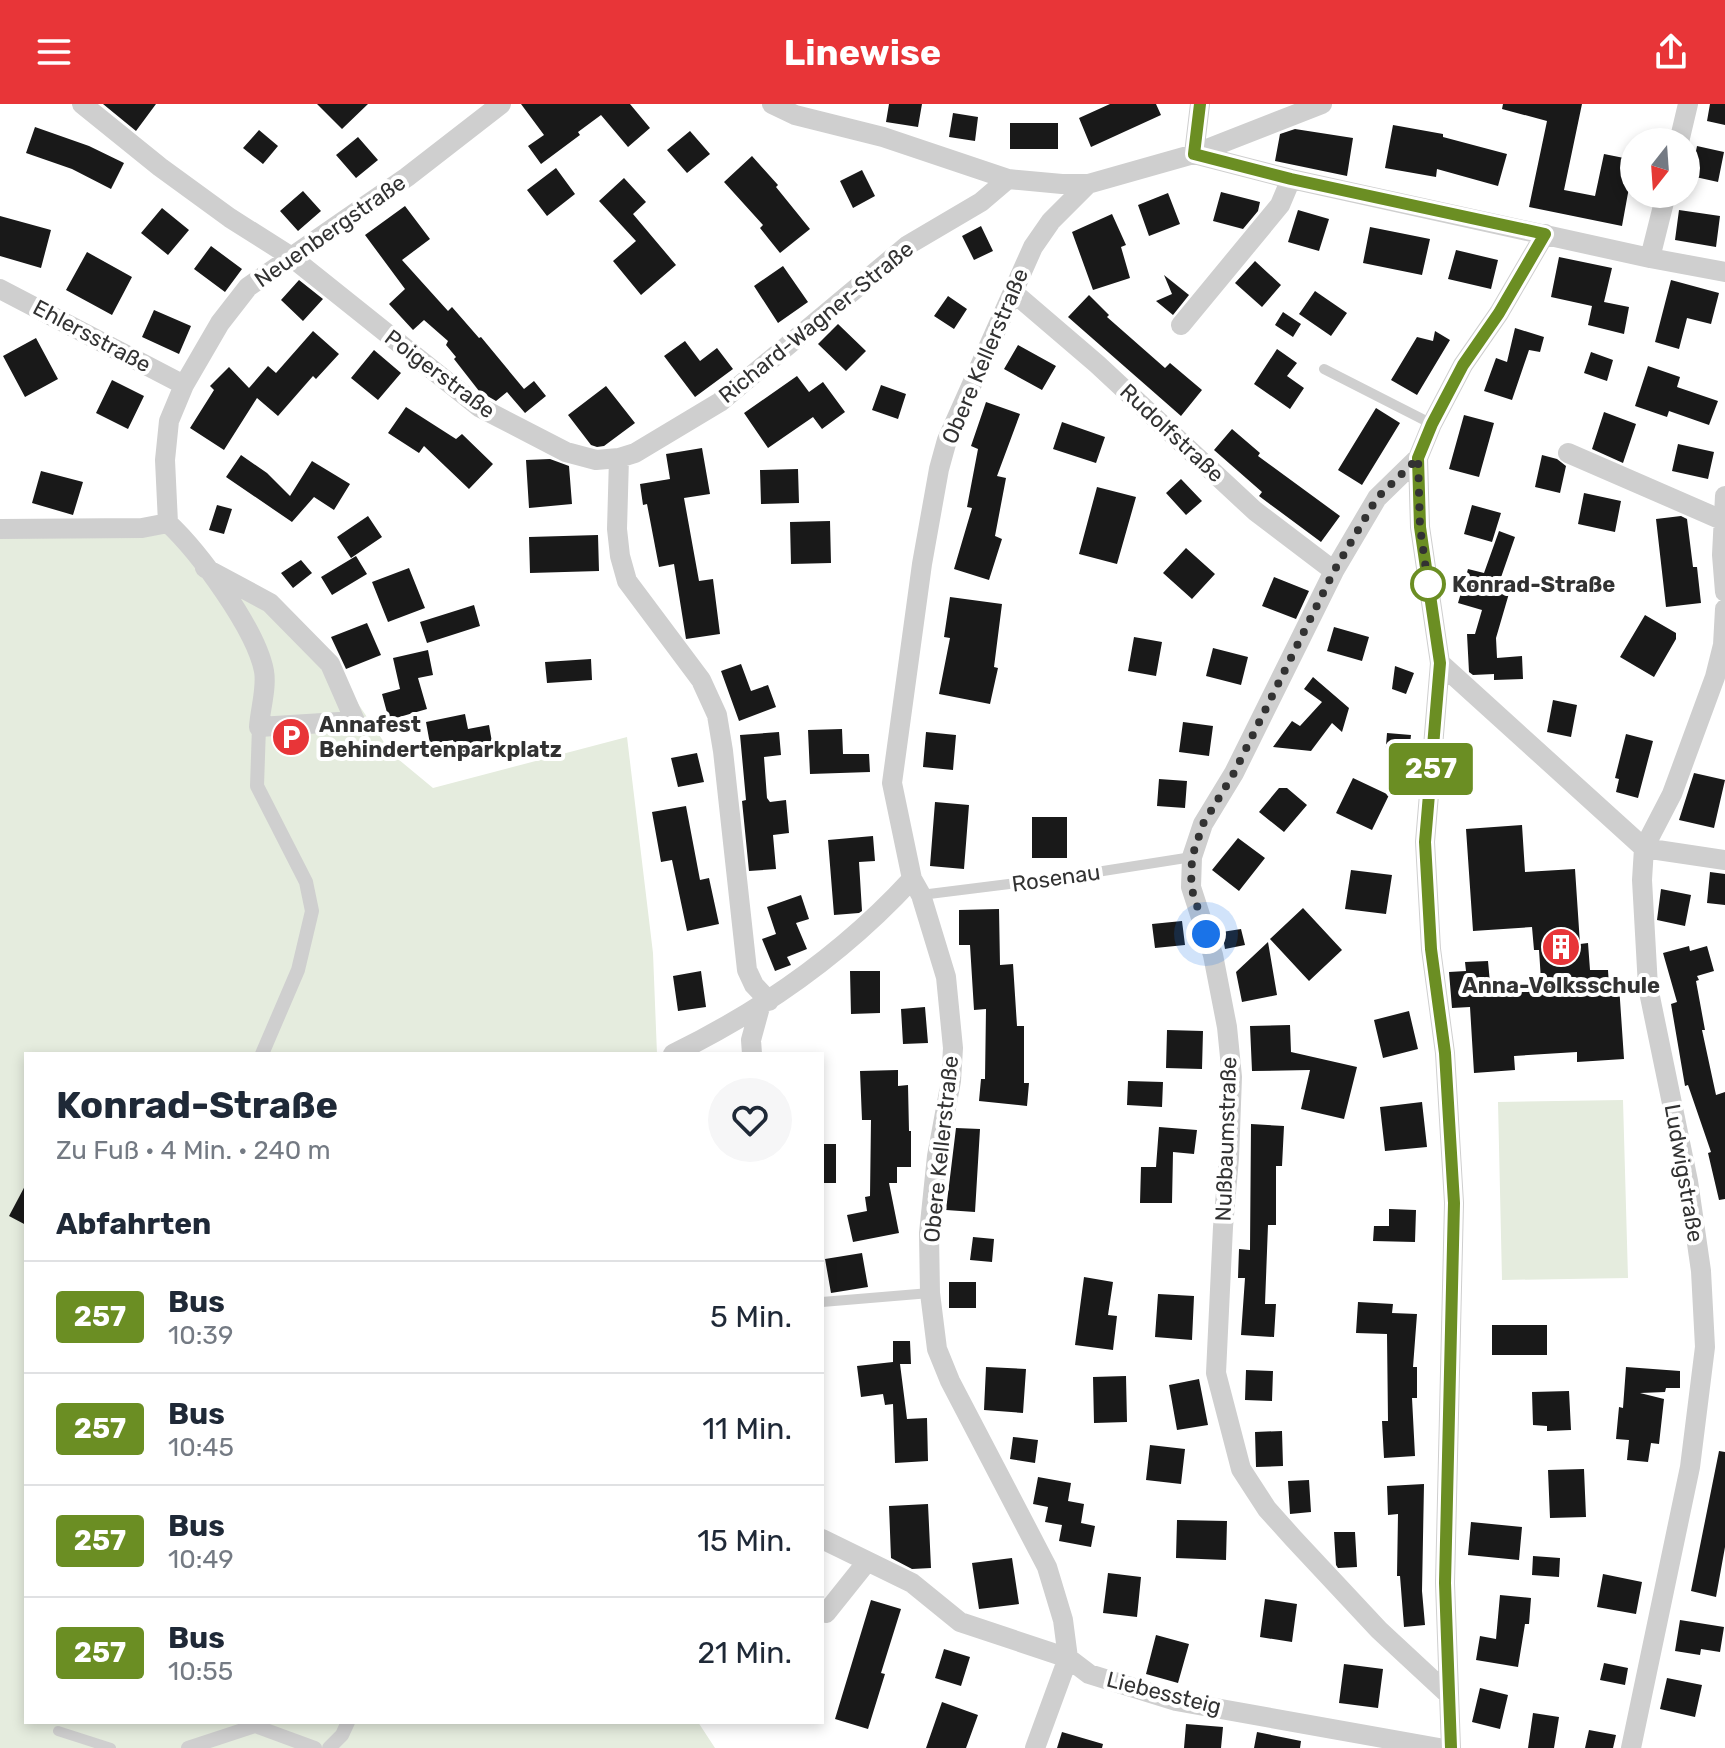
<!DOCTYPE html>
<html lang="de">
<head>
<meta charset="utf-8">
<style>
	:root { --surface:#fff; --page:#f6f6f7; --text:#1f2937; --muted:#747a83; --line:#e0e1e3; --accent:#e83538 }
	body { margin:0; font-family:Rubik,sans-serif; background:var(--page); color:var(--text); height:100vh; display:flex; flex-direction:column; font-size:30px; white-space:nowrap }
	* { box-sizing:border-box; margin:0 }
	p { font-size:26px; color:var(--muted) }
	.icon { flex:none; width:44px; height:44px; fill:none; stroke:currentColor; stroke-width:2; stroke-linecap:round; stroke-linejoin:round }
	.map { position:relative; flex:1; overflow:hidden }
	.panel { position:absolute; left:24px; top:948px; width:800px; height:672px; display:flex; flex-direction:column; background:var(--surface); border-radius:0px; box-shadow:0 4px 12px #0003 }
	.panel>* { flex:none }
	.badge { padding:0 16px; border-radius:6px; font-size:28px; line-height:52px }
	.needle { width:52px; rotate:197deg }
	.buttons { position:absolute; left:1620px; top:24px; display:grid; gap:16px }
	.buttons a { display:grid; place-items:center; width:80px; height:80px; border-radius:50%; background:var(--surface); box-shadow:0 4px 12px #0003; font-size:40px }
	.you { position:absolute; width:40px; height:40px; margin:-20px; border:6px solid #fff; border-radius:50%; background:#1a73e8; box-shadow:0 0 0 12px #1a73e833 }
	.map>.badge { position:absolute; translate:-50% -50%; box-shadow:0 0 0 4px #fff }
	h2 { padding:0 32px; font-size:30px; line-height:72px }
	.round { display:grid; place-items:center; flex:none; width:84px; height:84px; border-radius:42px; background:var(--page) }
	.headline { display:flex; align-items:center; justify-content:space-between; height:136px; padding:0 32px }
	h1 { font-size:38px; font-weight:700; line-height:60px }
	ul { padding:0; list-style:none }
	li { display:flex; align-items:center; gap:24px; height:112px; padding:0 32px; border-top:2px solid var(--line) }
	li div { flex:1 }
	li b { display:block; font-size:30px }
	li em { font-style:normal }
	li .badge { min-width:88px; font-weight:700; text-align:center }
	header { display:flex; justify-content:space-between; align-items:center; height:104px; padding:0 32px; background:var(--accent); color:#fff; font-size:36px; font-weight:700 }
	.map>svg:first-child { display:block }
	.green { fill:#e5ecde }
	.building { fill:#191919 }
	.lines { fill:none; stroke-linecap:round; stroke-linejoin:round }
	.service { stroke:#cfcfcf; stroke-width:10 }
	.pedestrian { stroke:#cfcfcf; stroke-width:14 }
	.minor { stroke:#cfcfcf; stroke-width:20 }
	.line-casing { stroke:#fff; stroke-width:18 }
	.line { stroke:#6b8e23; stroke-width:12 }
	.walk { stroke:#323232; stroke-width:8; stroke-dasharray:0 14.4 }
	.stop-dot { fill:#fff; stroke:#6b8e23; stroke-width:4 }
	.labels { text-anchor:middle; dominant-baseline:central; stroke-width:8; stroke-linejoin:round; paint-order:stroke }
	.street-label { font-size:22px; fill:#323232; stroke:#fff }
	.stop-label { font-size:22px; font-weight:bold; fill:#323232; stroke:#fff; text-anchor:start }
	.poi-label { font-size:22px; font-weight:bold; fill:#323232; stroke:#fff; text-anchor:start }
</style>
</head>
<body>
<header><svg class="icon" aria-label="menu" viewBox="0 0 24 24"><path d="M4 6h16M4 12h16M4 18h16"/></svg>Linewise<svg class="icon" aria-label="share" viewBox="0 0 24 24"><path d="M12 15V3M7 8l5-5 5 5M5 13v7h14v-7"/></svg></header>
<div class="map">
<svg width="1725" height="1644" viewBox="0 0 1725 1644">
	<rect width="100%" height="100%" fill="#fff"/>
	<path class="green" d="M168,427L321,545L392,650L433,684L627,633L653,849L657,950H26V1618H698L715,1644H0V433Z
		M1623,996L1628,1174L1502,1176L1498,998Z"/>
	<path class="building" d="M103,0H156L136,27Z
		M317,0H368L342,25Z
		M521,0H630L650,24L628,43L601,11L578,28L580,31L541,60L528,42L544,31Z
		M889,0H922L918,23L886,18Z
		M1110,0H1156L1161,11L1091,43L1079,14Z
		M1503,0H1582L1564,86L1595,92L1604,50L1634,56L1622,122L1529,103L1547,17L1502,5Z
		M1710,0H1725V21L1707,17Z
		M953,9L978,13L975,37L949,33Z
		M1010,19H1058V45H1010Z
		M1393,21L1443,30V33L1507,50L1498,82L1437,65L1436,73L1385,64Z
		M35,23L89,42L124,59L111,85L72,65L26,49Z
		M1295,25L1353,34L1347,72L1275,57L1280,30Z
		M259,26L278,42L263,60L243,44Z
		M690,27L710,50L687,69L667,46Z
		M358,33L378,56L356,74L336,51Z
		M1697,42L1724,48L1718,78L1691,72Z
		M752,52L778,81L776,83L810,125L780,149L760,124L763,121L724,78Z
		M556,64L575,90L547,112L527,86Z
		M862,66L875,92L853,104L840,77Z
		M624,74L646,98L633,110L676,161L641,191L613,157L636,137L599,97Z
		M303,87L321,107L298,127L280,107Z
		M1221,88L1260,98L1258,107L1243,125L1213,117Z
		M1168,89L1180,120L1149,132L1138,101Z
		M405,102L430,135L402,156L448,207L452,203L479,234L481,233L524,285L534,277L546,292L525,309L507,288L496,297L479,287L454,255L456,253L446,241L448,237L424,216L413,226L389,200L405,185L365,131Z
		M162,104L189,126L168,151L141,129Z
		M1298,106L1329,115L1319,147L1288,138Z
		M1679,106L1720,112L1716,143L1675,136Z
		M1112,110L1126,141L1121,143L1130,174L1093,186L1072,128Z
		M0,112L51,126L41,164L0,152Z
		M981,122L993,147L974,156L962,132Z
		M1370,123L1430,135L1422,171L1363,159Z
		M211,142L242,165L225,188L194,165Z
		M1456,146L1498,156L1491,185L1448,175Z
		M87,148L132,173L112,211L66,186Z
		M1559,153L1612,164L1604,198L1629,203L1624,230L1588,221L1592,202L1551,193Z
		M1255,157L1281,181L1262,203L1235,179Z
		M783,162L808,198L778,219L754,182Z
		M1164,171L1189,191L1173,211L1156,197L1172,190Z
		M299,176L323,195L303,217L281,196Z
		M1671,176L1719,189L1711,220L1687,214L1679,245L1655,238Z
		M1315,187L1347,209L1331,232L1299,210Z
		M1089,191L1109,211L1107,213L1165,264L1170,259L1202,286L1181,312L1068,213Z
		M948,192L967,205L954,225L934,212Z
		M154,206L191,222L179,250L142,233Z
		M1283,208L1301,220L1293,233L1275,221Z
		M838,220L866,247L846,267L818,240Z
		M1515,224L1544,233L1540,248L1529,246L1512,296L1484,287L1496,254L1507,258Z
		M313,227L339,250L316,275L313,272L278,312L257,294L224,346L190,324L214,286L210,282L229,263L249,284L268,262L276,269Z
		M1435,227L1450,236L1417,291L1391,276L1417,233L1433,237Z
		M36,234L58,275L25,293L3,252Z
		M685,237L700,257L717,244L733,265L695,293L664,252Z
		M1018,241L1056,262L1042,286L1004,265Z
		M1277,245L1297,259L1287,272L1304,284L1290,305L1254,280Z
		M374,246L401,269L378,296L351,274Z
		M1591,248L1613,256L1607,277L1584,269Z
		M1648,262L1680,273L1677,283L1718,297L1709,321L1669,307L1667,313L1635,302Z
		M797,272L809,288L823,278L845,308L822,325L813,313L768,344L744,309Z
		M112,276L144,292L128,325L96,309Z
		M881,281L906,290L898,315L872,306Z
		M606,282L635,319L604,342L597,343L591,341L568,311Z
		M986,298L1020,310L997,372L1006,374L995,432L1002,435L989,476L954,465L972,404L967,403L978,345L971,342Z
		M406,303L456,335L462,330L493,360L469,385L424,342L419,349L388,329Z
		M1376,304L1400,319L1362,381L1338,366Z
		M1604,308L1636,320L1623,359L1592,345Z
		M1464,311L1494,319L1479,373L1449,365Z
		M1062,318L1105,333L1096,359L1053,345Z
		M1232,325L1260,349L1258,352L1340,412L1321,438L1259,392L1262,388L1214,346Z
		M1678,340L1714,348L1708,375L1672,367Z
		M702,344L710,390L684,394L699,477L713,475L720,530L686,535L674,460L659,463L647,400L643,401L640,380L670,375L666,350Z
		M241,351L267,369L290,392L312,357L350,380L334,406L314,393L292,418L226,373Z
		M1542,351L1557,355L1566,362L1560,389L1535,383Z
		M550,355L569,362L572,400L529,404L526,356Z
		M798,365L799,399L761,400L760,366Z
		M41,367L83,378L73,411L32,399Z
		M1181,375L1202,397L1186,411L1166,389Z
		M1097,383L1136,393L1117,460L1079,450Z
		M1584,389L1621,397L1615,428L1578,420Z
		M217,401L232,405L224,430L209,426Z
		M1472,401L1501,409L1492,438L1464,430Z
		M368,412L382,433L351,454L337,433Z
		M1681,412L1687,415L1693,463H1697L1701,499L1666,503L1656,415Z
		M830,417L831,459L791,460L790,418Z
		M1499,427L1515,433L1498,482L1510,486L1496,534L1497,554L1522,552L1523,575L1494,576V570L1473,571L1469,568L1467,530H1475L1482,506L1458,499L1468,465L1484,469Z
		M598,431L599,467L530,469L529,433Z
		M1186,444L1215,470L1192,495L1163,469Z
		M356,452L367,470L332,491L321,473Z
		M301,456L312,469L293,484L281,469Z
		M409,464L425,504L388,518L372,478Z
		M1274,473L1309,487L1296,515L1262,502Z
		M950,493L1002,500L994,563L998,564L990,600L939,590L950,534L944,533Z
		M474,501L480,522L427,539L420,518Z
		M1645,511L1676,529V535L1654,573L1620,553Z
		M367,519L381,551L346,565L331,533Z
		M1334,523L1369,533L1362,557L1327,547Z
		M1134,533L1162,538L1156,572L1128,567Z
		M1213,544L1248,553L1241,581L1206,572Z
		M428,546L433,571L418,574L427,605L389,616L382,590L400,585L393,554Z
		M591,555L592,576L547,579L545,558Z
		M741,560L751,587L768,581L776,603L739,617L721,567Z
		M1395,562L1414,569L1406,590L1392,585Z
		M1313,573L1349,604L1342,628L1332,619L1311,647L1273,643L1292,617L1300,622L1322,598L1304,585Z
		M1553,596L1577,601L1571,633L1547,628Z
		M465,610L468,625L489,621L493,644L455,651L453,636L430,640L426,618Z
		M1183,618L1213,622L1209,652L1179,648Z
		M842,625L843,650H869L870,668L810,670L808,626Z
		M779,628L781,651L764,653L767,694L770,698L786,696L789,729L773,731L776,765L749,767L742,697L746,696L740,631Z
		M926,628L956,631L953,666L923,663Z
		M1387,629L1411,631L1408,657L1385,654Z
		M1626,630L1653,637L1638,694L1616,688L1619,675L1615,674Z
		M697,649L704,678L678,683L671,654Z
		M1694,669L1725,676L1714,724L1679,716Z
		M1353,674L1389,691L1372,726L1336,709Z
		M1159,675L1187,677L1185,704L1157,702Z
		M1279,684H1287L1307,701L1284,728L1259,708Z
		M935,698L969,701L964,765L930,762Z
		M686,702L700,776L709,774L719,820L687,827L672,756L661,758L652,708Z
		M1032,713H1067V754H1032Z
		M1522,721L1525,768L1575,765L1580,840L1588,839L1590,866H1608L1609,882L1619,881L1624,955L1577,958V948L1514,952L1515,966L1474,969L1470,903L1452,904L1449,868L1466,867L1465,858L1488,857L1490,879L1541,876L1539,846H1534L1532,823L1473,827L1466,725Z
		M873,732L875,757L859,758L862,807L859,809L834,811L828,736Z
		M1238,734L1265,754L1239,787L1212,766Z
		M1351,766L1392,771L1386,810L1345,805Z
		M1710,768L1725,770V801L1707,799Z
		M1661,785L1691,791L1685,822L1657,816Z
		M801,791L809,815L796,819L807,845L787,853L791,861L775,867L762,835L776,830L767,803Z
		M1303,804L1342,846L1309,877L1270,835Z
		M999,805L1000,861L1013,860L1017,922H1024V979H1029L1027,1002L979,997L981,975H985L986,905L974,906L970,841H959V806Z
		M1182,817L1185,841L1155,844L1152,820Z
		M1241,825L1245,841L1225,845L1222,828Z
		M1268,838L1277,891L1242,898L1236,868Z
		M1689,842L1690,847L1707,842L1714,867L1697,872L1699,876L1696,877L1705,926H1702L1716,991L1725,988V1095L1719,1096L1708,1049L1711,1048L1688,981L1685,982L1671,900L1677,898L1663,849Z
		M701,867L706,903L678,907L673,872Z
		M850,867H880V909L851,910Z
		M925,903L928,939L903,940L901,905Z
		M1409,907L1418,945L1383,954L1374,916Z
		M1290,921L1291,948L1357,963L1344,1015L1301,1005L1310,966L1252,967L1250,922Z
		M1167,926L1203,927L1202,965L1166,964Z
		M898,966V982L908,981L909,1027H911V1063H897V1079H889L899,1129L853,1138L847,1111L867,1107L865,1093L870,1092L871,1016H862L860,967Z
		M1128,977L1163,978L1162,1003L1127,1001Z
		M1422,998L1427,1043L1385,1047L1380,1003Z
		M1251,1020L1284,1022L1282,1062H1276V1121H1268L1265,1200H1276L1274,1233L1241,1231L1245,1174H1238L1239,1145L1250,1146Z
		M1159,1023L1197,1026L1194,1050L1173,1048L1172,1099H1140L1141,1063H1156Z
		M956,1024L980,1025L975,1108L946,1106Z
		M822,1040H836V1079H822Z
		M26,1080V1121L9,1112Z
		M1389,1105L1416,1106L1415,1138L1373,1137L1374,1122H1389Z
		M973,1133L994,1135L992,1158L970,1156Z
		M862,1149L868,1183L831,1189L825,1155Z
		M1084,1173L1113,1178L1108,1211L1117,1212L1113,1246L1075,1241Z
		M949,1178H976V1204H949Z
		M1158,1190L1194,1192L1192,1236L1155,1233Z
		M1358,1198L1393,1200L1392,1209L1417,1210L1413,1263H1417V1294H1412L1415,1352L1384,1354L1382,1317H1388L1387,1230L1356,1229Z
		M1492,1221H1547V1251H1492Z
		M893,1237H910L911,1260H900L907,1315L927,1314L928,1357L895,1359L893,1300L885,1301L883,1290L861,1293L857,1262L893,1258Z
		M986,1263L1026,1265L1023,1309L984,1306Z
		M1626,1263L1680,1267V1284H1666L1665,1288L1640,1289L1664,1295L1659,1340L1651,1339L1648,1358L1627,1356L1629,1336L1616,1335L1619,1303L1623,1304Z
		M1246,1266L1273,1267L1272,1297L1245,1296Z
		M1126,1272L1127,1318L1094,1319L1093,1273Z
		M1199,1275L1208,1321L1177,1326L1169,1281Z
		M1569,1287L1571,1326L1547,1327V1322L1533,1321L1532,1288Z
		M1282,1327L1283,1362L1256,1363L1255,1328Z
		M1013,1333L1038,1336L1035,1359L1010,1355Z
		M1150,1341L1185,1345L1181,1380L1146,1376Z
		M1719,1347L1725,1348V1443L1716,1493L1691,1487Z
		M1584,1365L1586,1413L1550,1414L1548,1366Z
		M1038,1373L1071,1379L1068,1397L1084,1400L1081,1419L1095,1422L1091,1443L1059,1437L1062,1421L1045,1418L1048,1403L1033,1400Z
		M1309,1376L1311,1408L1290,1410L1288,1377Z
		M1424,1380L1422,1487L1425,1521L1404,1523L1400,1472H1397L1398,1410L1388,1411L1387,1382Z
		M928,1400L931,1464L912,1465L891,1454L889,1402Z
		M1177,1416L1227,1417L1226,1456L1176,1454Z
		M1471,1418L1522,1423L1519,1456L1468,1451Z
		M1334,1428H1355L1357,1463L1338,1464L1336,1461Z
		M1533,1452L1560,1454L1559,1473L1532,1471Z
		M1012,1454L1019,1500L979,1505L972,1459Z
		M1108,1469L1141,1473L1137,1513L1103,1509Z
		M1603,1470L1642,1478L1636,1510L1597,1503Z
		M1500,1491L1531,1494L1529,1520H1525L1518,1563L1476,1556L1480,1532L1496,1535Z
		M1265,1495L1297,1500L1292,1538L1260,1533Z
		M871,1496L901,1505L881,1569L885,1570L868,1625L835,1615Z
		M1680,1516L1724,1523L1720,1548L1701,1545L1700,1551L1675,1547Z
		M1156,1531L1189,1540L1178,1579L1146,1570Z
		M944,1545L970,1553L961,1582L935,1574Z
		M1604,1559L1628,1564L1625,1581L1600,1576Z
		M1344,1560L1383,1565L1378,1604L1339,1599Z
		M1667,1574L1702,1581L1695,1613L1660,1605Z
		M1480,1584L1508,1591L1500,1625L1472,1618Z
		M942,1598L978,1611L966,1644H926Z
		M1533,1609L1559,1613L1554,1644H1528Z
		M1186,1620L1223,1623L1221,1644H1184Z
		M1589,1626L1616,1631L1613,1644H1585Z
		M1062,1628L1103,1640L1102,1644H1057Z
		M1257,1628L1301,1637L1300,1644H1254Z"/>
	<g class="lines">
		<path class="service" d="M1324,265L1432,320
			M921,791L1065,773L1192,753
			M822,1198L930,1189
			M58,1627L111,1644"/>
		<path class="pedestrian" d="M259,623L257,682L306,778L312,807L298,866L262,950
			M188,1644L255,1622L315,1644
			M329,1644L342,1631L348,1618"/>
		<path class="minor" d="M82,0L160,63L230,114L290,152L479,303L566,348L596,356L619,354L617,425L620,452L627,477L701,576L717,611L723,647L747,866L754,881L769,897
			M772,0L795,11L883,33L1008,75L1062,80H1088L1194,50L1322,0
			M1679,38L1688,0
			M1194,50L1291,75L1650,154L1725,168
			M1194,50L1200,0
			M1650,154L1666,90
			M0,185L184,281
			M1013,188L1097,260L1255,407L1334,467
			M1181,221L1280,101L1291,75
			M1568,349L1722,416
			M619,354L635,349L720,298L908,141L981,98L1008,75
			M1418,354L1420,423L1440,559L1425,738L1431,845L1445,949L1454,1099L1445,1479L1451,1644
			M1725,392L1722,451L1725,488
			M168,419L165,356L169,317L184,281L220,219L248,183L407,73L501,0
			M168,419C199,448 256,525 264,567C267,584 260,606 259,623L355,617L330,560L270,499L205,464
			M0,425L142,424L168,419
			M1440,559L1644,744L1725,756
			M673,950C763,906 844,849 912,775
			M752,950L751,936L760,903
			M822,1435L912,1479L960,1518L1068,1554L1089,1570L1176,1597L1439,1644
			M826,1509L866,1459
			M1449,1591L1379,1526L1293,1434L1267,1405L1241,1365L1216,1269L1223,1123L1229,1054L1232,973L1227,923L1213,851L1191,783L1192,753L1203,720L1234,669L1334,467L1377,394L1418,354L1432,320L1463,261L1499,209L1545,130
			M1035,1644L1068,1554L1063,1516L1047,1463L950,1277L937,1245L930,1189L929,1129L937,1052L951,977L953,944L946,873L921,791L912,775L892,679L922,460L939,365L947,336L1033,143L1051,117L1088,80
			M1631,1644L1690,1363L1705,1243L1701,1167L1688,1077L1648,883L1642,776L1644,744L1672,690L1715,573L1723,541L1725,505"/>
	</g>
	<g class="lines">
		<defs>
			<path id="line" d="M1200,0L1194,50L1291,75L1545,130L1499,209L1463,261L1432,320L1418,354L1420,423L1440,559L1425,738L1431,845L1445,949L1454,1099L1445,1479L1451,1644"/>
		</defs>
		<use href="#line" class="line-casing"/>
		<use href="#line" class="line"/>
		<path class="walk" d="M1206,830L1191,783L1192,753L1203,720L1234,669L1334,467L1377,394L1418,354L1420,423L1428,480"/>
	</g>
	<defs>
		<symbol id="parking-disc" viewBox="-11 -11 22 22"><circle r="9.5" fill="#e83538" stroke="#fff"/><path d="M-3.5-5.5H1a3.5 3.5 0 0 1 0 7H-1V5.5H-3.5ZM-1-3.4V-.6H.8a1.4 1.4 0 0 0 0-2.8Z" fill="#fff"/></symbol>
		<symbol id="building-disc" viewBox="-11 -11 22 22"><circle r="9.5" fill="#e83538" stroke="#fff"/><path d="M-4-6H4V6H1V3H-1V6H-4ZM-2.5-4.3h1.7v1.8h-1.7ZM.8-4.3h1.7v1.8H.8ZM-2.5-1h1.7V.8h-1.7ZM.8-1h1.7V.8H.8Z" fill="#fff"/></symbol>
	</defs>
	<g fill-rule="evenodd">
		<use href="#parking-disc" x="269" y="611" width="44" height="44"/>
		<use href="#building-disc" x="1539" y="821" width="44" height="44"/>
	</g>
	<circle class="stop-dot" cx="1428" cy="480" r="16"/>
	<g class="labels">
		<g class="street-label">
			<text transform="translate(330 127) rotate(-35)">Neuenbergstraße</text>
			<text transform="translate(816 218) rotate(-39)">Richard-Wagner-Straße</text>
			<text transform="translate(92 232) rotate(28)">Ehlersstraße</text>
			<text transform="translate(985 252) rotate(-67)">Obere Kellerstraße</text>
			<text transform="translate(440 270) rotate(37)">Poigerstraße</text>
			<text transform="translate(1172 329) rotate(43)">Rudolfstraße</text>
			<text transform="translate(1056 774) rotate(-8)">Rosenau</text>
			<text transform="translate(1226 1035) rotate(-88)">Nußbaumstraße</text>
			<text transform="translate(941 1045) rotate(-84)">Obere Kellerstraße</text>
			<text transform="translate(1684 1069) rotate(80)">Ludwigstraße</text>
			<text transform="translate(1164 1589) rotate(14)">Liebessteig</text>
		</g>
		<g class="stop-label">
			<text x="1452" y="480">Konrad-Straße</text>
		</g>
		<g class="poi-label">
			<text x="319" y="620">Annafest<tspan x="319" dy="25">Behindertenparkplatz</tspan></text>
			<text x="1561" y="881" text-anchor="middle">Anna-Volksschule</text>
		</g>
	</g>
</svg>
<div class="buttons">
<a><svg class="needle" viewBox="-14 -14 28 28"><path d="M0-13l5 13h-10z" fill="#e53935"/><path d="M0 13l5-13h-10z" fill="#747a83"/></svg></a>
</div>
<div class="you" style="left:1206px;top:830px"></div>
<b class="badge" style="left:1431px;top:665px;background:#6b8e23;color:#fff">257</b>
<section class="panel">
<div class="headline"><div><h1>Konrad-Straße</h1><p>Zu Fuß · 4 Min. · 240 m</p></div><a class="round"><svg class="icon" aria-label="heart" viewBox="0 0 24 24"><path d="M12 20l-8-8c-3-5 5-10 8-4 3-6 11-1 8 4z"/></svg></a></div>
<h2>Abfahrten</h2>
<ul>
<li><span class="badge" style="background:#6b8e23;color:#fff">257</span><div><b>Bus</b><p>10:39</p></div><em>5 Min.</em></li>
<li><span class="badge" style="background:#6b8e23;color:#fff">257</span><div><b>Bus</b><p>10:45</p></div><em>11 Min.</em></li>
<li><span class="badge" style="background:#6b8e23;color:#fff">257</span><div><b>Bus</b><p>10:49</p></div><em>15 Min.</em></li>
<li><span class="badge" style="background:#6b8e23;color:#fff">257</span><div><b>Bus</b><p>10:55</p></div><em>21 Min.</em></li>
</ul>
</section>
</div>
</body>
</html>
